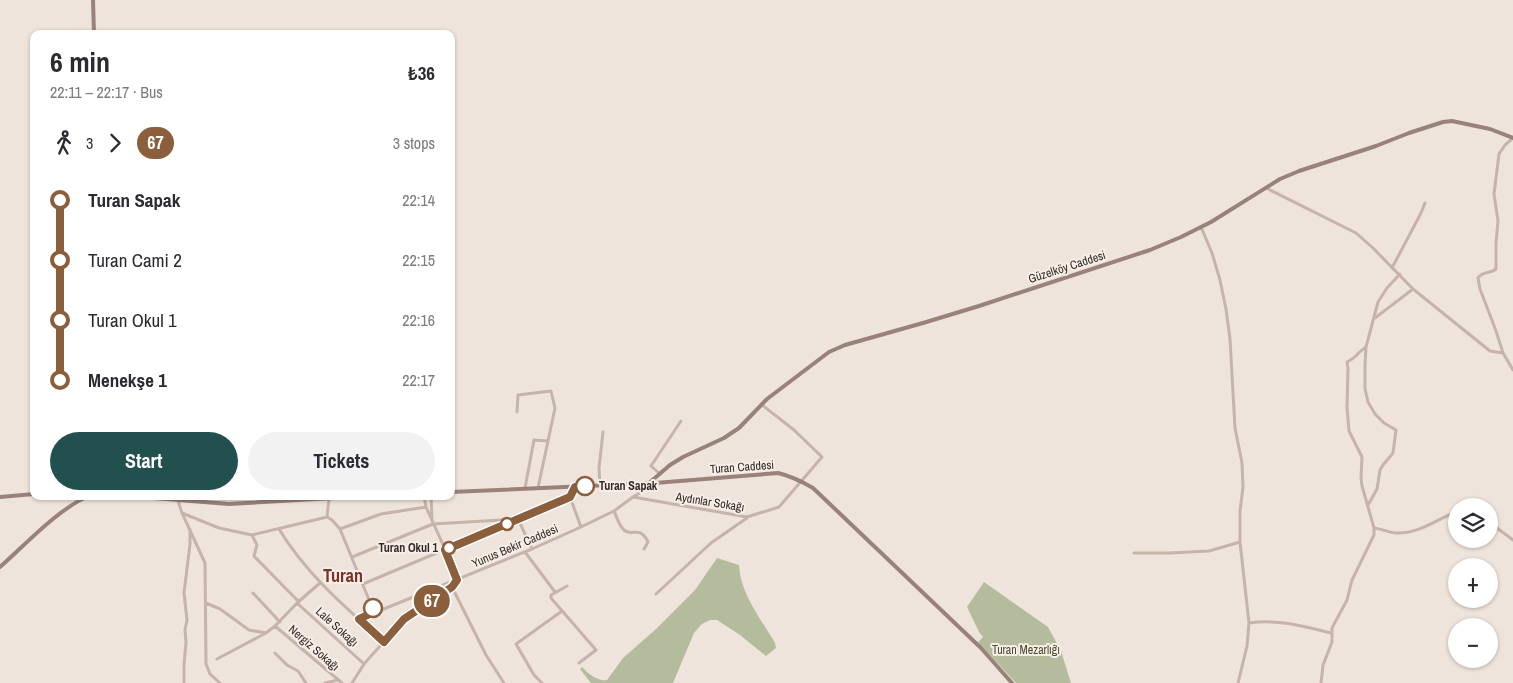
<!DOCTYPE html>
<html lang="en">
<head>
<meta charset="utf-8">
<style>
	:root { --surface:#fff; --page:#f2f2f3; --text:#2b2b33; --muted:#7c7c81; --accent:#22504f }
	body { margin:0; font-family:"Archivo Narrow",sans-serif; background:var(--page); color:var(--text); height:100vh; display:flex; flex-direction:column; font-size:19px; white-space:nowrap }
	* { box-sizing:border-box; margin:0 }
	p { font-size:16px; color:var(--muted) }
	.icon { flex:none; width:28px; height:28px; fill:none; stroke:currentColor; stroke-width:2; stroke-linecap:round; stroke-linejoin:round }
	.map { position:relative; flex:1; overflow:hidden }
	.details { position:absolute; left:30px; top:30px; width:425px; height:470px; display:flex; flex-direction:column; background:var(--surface); border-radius:10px; box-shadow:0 1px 4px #0004 }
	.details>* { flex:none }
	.badge { padding:0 10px; border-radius:16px; font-size:18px; line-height:32px }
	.tools { position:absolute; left:1448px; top:498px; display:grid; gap:10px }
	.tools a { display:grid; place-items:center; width:50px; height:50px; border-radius:50%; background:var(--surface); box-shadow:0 1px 4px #0004; font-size:25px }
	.map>.badge { position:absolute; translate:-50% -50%; box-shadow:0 0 0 2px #fff }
	.legs { display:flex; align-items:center; gap:8px; height:55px; padding:0 20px; font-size:16px }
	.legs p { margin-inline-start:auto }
	.headline { display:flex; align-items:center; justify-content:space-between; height:85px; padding:0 20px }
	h1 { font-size:28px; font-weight:700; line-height:38px }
	.button { display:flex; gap:10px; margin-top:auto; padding:10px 20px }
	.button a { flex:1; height:58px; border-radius:30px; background:var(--accent); color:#fff; font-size:20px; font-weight:700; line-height:58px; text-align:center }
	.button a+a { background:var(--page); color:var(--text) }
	ul { padding:0 20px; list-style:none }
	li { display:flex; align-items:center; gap:18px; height:60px; font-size:19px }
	li i { display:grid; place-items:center; width:8px; height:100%; margin:0 6px; background:currentColor }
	li i::after { content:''; width:12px; height:12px; margin:-6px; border:4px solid; border-radius:50%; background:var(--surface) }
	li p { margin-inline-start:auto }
	li:first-child i { background:linear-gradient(#0000 50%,currentColor 0) }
	li:last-child i { background:linear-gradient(currentColor 50%,#0000 0) }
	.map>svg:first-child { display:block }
	.green { fill:#b5bc9d }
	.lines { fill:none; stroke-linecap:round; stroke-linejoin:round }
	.street { stroke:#c6b3a9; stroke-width:3 }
	.secondary { stroke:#99827a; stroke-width:4 }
	.line-1-casing { stroke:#fff; stroke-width:11 }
	.line-1 { stroke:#8b5e3c; stroke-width:8 }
	.stop-1-dot { fill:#fff; stroke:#8b5e3c; stroke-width:2.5 }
	.labels { text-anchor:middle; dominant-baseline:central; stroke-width:4; stroke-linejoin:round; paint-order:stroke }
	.street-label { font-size:12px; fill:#332a28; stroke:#f7eee7 }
	.stop-label { font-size:12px; font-weight:bold; fill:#332a28; stroke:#f7eee7; text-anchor:start }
	.park-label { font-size:12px; fill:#464f2e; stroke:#f7eee7 }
	.district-label { font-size:18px; font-weight:bold; fill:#7a3429; stroke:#f7eee7 }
</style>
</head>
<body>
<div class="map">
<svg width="1513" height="683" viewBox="0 0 1513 683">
	<rect width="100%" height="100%" fill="#efe4db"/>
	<path class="green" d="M717,558L739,565C740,593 761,619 775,643L776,648L766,656L740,635L717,620H710L702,624L694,633L673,683H591L580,669L582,667C588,674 599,682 607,680L623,658L656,629L695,590Z
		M984,582L1048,627L1061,651L1071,683H1016L978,642L983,637L979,632L967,607Z"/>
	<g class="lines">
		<path class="street" d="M1513,138L1505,145L1499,154L1494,194L1498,221L1496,243V269C1490,274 1482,271 1478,278L1480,289L1496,331L1503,353L1513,370
			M1266,188L1356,233L1373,248L1413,289L1490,351L1503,353
			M1201,227L1212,253L1220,280L1226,309L1230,339L1235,428L1242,463L1243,487L1240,511V542L1249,623L1247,646L1238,683
			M1392,268L1421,213L1425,203
			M1375,318L1413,289
			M517,412L518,395L551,391L555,408L538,488
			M660,474L651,466L681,421
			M600,485L599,468L603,432
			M525,488L534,440L548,441
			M424,496L426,507L445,549L457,580
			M431,496L432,519
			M570,497L581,527
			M633,497L747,517L779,507L822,457L794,430L761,404
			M178,501L182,513L219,528L252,535L327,517
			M1368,505L1377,489L1380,470L1383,465L1393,453L1396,430L1384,423L1375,414L1368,402L1365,389V364L1366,347L1378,302L1387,288L1400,274
			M614,511C617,517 619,526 624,530C632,537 640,525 648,542L644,549
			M182,513L205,563L206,664L210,674L220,683
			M327,517L332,520L340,529L374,612
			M327,517L329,498
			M1489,522L1513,540
			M1374,528C1383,529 1389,533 1397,533C1419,534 1437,519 1456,512
			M279,529C306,574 346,608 384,642
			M340,529L381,514L426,507
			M252,535L257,545L254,556L299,602
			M525,552L555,592
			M1134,553H1170L1209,551L1240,542
			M352,557L433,524L518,519L532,549
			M363,584L570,497L575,487
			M567,586L551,595V598L596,650L579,663
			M452,587L486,655L504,683
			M253,593L280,622
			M656,594L711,543L747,518
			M206,603L220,609L249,630L266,633
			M297,603L364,664
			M359,619L532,549L581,527L614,511L633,497L655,484
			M1249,623C1278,619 1303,626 1331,633
			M275,626L342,683
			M275,653L287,665L298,671L306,683
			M217,659L266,633L275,626L297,603L320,583
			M184,683V665L186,642L185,630L187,620L184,593L190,544V529
			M325,683L338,680
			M352,683L364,664L404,619L452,587L456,580
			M542,683L534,675L516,644L562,611
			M1321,683L1323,665L1332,642V628L1347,600L1352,580L1374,535V528L1362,486L1361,478L1362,457L1349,431L1347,407L1348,368L1347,362C1355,359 1359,351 1366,347"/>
		<path class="secondary" d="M93,0L94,34
			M649,483L670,465L683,457L724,438L739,428L767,399L829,352L845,345L923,323L979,306L1150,250L1181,237L1211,222L1280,179L1299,171L1376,146L1409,133L1443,122L1452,121L1490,129L1513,138
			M451,492L655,483L778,473C791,476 801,481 813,488L981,648L1012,683
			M128,496L229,504L370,496
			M0,497L34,494
			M0,567C25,545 59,508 89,496"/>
	</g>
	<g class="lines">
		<defs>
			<path id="line-1" d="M373,608L374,612L359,619L384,642L404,619L452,587L457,580L445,550L570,497L575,487L585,486"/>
		</defs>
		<use href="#line-1" class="line-1-casing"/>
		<use href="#line-1" class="line-1"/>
	</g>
	<g class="stop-1-dot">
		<circle cx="585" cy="486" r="9"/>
		<circle cx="507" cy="524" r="6"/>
		<circle cx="449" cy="548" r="6"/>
		<circle cx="373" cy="608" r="9"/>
	</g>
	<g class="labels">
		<g class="street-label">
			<text transform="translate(1067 267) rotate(-18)">Güzelköy Caddesi</text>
			<text transform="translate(742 467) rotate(-4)">Turan Caddesi</text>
			<text transform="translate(710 502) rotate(9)">Aydınlar Sokağı</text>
			<text transform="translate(515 546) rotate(-23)">Yunus Bekir Caddesi</text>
			<text transform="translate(337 627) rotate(42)">Lale Sokağı</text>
			<text transform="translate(314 648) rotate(41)">Nergiz Sokağı</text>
		</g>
		<g class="stop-label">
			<text x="599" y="486">Turan Sapak</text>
			<text x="438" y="548" text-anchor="end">Turan Okul 1</text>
		</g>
		<g class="park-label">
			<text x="1026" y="650">Turan Mezarlığı</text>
		</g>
		<g class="district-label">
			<text x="343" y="575">Turan</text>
		</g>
	</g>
</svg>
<div class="tools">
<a><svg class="icon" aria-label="layers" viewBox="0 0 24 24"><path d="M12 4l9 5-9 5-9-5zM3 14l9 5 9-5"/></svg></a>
<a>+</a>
<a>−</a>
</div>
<b class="badge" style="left:432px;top:601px;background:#8b5e3c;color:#fff">67</b>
<section class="details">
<div class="headline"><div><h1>6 min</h1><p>22:11 – 22:17 · Bus</p></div><b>₺36</b></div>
<div class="legs"><svg class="icon" aria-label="walk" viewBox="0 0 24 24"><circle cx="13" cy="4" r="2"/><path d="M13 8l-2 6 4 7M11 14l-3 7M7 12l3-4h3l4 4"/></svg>3<svg class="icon" aria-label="forward" viewBox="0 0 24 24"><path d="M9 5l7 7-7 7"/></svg><b class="badge" style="background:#8b5e3c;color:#fff">67</b><p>3 stops</p></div>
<ul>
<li><i style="color:#8b5e3c"></i><b>Turan Sapak</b><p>22:14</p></li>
<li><i style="color:#8b5e3c"></i><span>Turan Cami 2</span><p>22:15</p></li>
<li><i style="color:#8b5e3c"></i><span>Turan Okul 1</span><p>22:16</p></li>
<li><i style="color:#8b5e3c"></i><b>Menekşe 1</b><p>22:17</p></li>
</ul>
<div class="button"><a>Start</a><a>Tickets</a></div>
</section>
</div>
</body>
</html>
